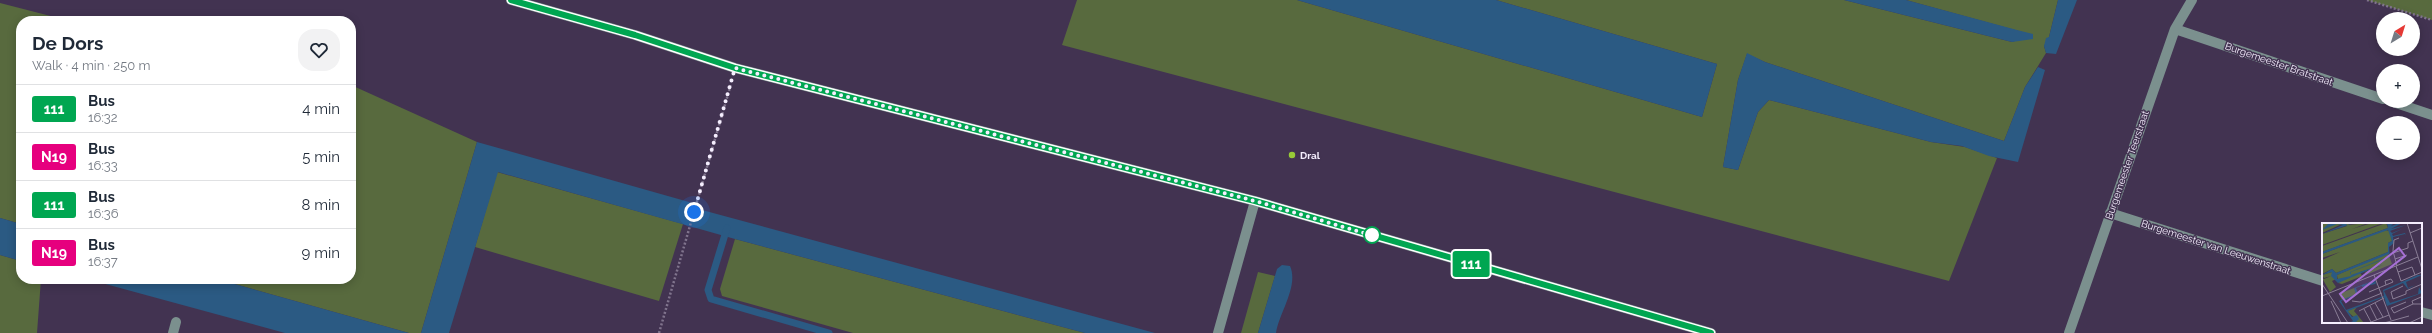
<!DOCTYPE html>
<html lang="en">
<head>
<meta charset="utf-8">
<style>
	:root { --surface:#fff; --page:#f2f2f3; --text:#1f2937; --muted:#747a83; --line:#e0e1e3 }
	body { margin:0; font-family:Raleway,sans-serif; background:var(--page); color:var(--text); height:100vh; display:flex; flex-direction:column; font-size:15px; white-space:nowrap }
	* { box-sizing:border-box; margin:0 }
	p { font-size:13px; color:var(--muted) }
	.icon { flex:none; width:22px; height:22px; fill:none; stroke:currentColor; stroke-width:2; stroke-linecap:round; stroke-linejoin:round }
	.map { position:relative; flex:1; overflow:hidden }
	.details { position:absolute; left:16px; top:16px; width:340px; height:268px; display:flex; flex-direction:column; background:var(--surface); border-radius:16px; box-shadow:0 2px 10px #0003 }
	.details>* { flex:none }
	.badge { padding:0 8px; border-radius:3px; font-size:14px; line-height:26px }
	.needle { width:26px; rotate:38deg }
	.buttons { position:absolute; left:2376px; top:12px; display:grid; gap:8px }
	.buttons a { display:grid; place-items:center; width:44px; height:44px; border-radius:50%; background:var(--surface); box-shadow:0 2px 10px #0003; font-size:20px }
	.you { position:absolute; width:20px; height:20px; margin:-10px; border:3px solid #fff; border-radius:50%; background:#1a73e8; box-shadow:0 0 0 6px #1a73e833 }
	.map>.badge { position:absolute; translate:-50% -50%; box-shadow:0 0 0 2px #fff }
	.round { display:grid; place-items:center; flex:none; width:42px; height:42px; border-radius:16px; background:var(--page) }
	.head { display:flex; align-items:center; justify-content:space-between; height:68px; padding:0 16px }
	h1 { font-size:19px; font-weight:700; line-height:30px }
	ul { padding:0; list-style:none }
	li { display:flex; align-items:center; gap:12px; height:48px; padding:0 16px; border-top:1px solid var(--line) }
	li div { flex:1 }
	li b { display:block; font-size:15px }
	li em { font-style:normal }
	li .badge { min-width:44px; font-weight:700; text-align:center }
	.map>svg:first-child { display:block }
	.green { fill:#586a3e }
	.water { fill:#2b5a83 }
	.lines { fill:none; stroke-linecap:round; stroke-linejoin:round }
	.stream { stroke:#2b5a83; stroke-width:7 }
	.path { stroke:#80748d; stroke-width:2.5; stroke-dasharray:2 2; stroke-linecap:butt }
	.minor { stroke:#7b908e; stroke-width:10 }
	.line-casing { stroke:#fff; stroke-width:9 }
	.line { stroke:#00a651; stroke-width:6 }
	.walk { stroke:#f5eefe; stroke-width:4; stroke-dasharray:0 7.2 }
	.poi-dot { fill:#98cb37; stroke:#423351; stroke-width:1.5 }
	.stop-dot { fill:#fff; stroke:#00a651; stroke-width:2 }
	.labels { text-anchor:middle; dominant-baseline:central; stroke-width:3; stroke-linejoin:round; paint-order:stroke }
	.street-label { font-size:10px; fill:#f5eefe; stroke:#423351 }
	.poi-label { font-size:10px; font-weight:bold; fill:#f5eefe; stroke:#423351; text-anchor:start }
	.inset-river { fill:none; stroke:#2b5a83; stroke-width:2 }
	.inset-road { fill:none; stroke:#8a7e96; stroke-width:1 }
	.view { fill:#a670d5; fill-opacity:0.15; stroke:#a670d5; stroke-width:2 }
	.inset-edge { fill:none; stroke:#f5eefe; stroke-width:2 }
</style>
</head>
<body>
<div class="map">
<svg width="2432" height="333" viewBox="0 0 2432 333">
	<rect width="100%" height="100%" fill="#423351"/>
	<path class="green" d="M1077,0H1297L1702,117L1717,64L1496,0H1844L2012,42L2033,35L1906,0H2058L2049,37L2044,46L2046,53L2025,87L2004,141L1765,62L1747,54L1738,80L1723,167L1738,170L1758,112L1769,100L1931,142L1965,147L1997,158L1949,281L1062,45Z
		M2367,0H2432V20Z
		M0,3L70,21H21V224L0,218Z
		M351,85L477,142L421,333H409L217,279H351Z
		M497,172L683,224L659,301L475,247Z
		M735,239L1085,333H853L722,296L720,289Z
		M0,255L21,261V279H41L37,333H0Z
		M1258,272L1275,276L1258,333H1241Z"/>
	<path class="water" d="M1297,0H1496L1717,64L1702,117Z
		M1844,0H1906L2017,30L2033,34V39L2012,42Z
		M2058,0H2077L2056,54L2046,53L2044,46L2046,38L2049,37Z
		M1747,53L1765,62L2004,141L2025,87L2038,67L2045,70L2018,162L1989,156L1962,146L1931,142L1769,100L1758,112L1738,170L1723,167L1738,80Z
		M477,142L689,202L702,210L1155,333H1085L735,239L498,172L449,333H421Z
		M0,218L21,224V261L0,255Z
		M1282,265L1290,266C1299,286 1279,313 1276,333H1258L1277,269Z
		M87,279H217L409,333H285Z"/>
	<g class="lines">
		<path class="stream" d="M727,228L708,290L711,299L829,333"/>
		<path class="path" d="M2367,0L2432,20
			M659,333L731,84"/>
		<path class="minor" d="M511,0L635,35L735,68L1255,201L1711,333
			M2175,29L2383,99
			M2390,101L2432,115
			M2110,213L2323,281
			M2421,312L2432,315
			M173,333L176,322
			M1218,333L1255,201
			M2069,333L2175,29L2192,0"/>
	</g>
	<g class="lines">
		<defs>
			<path id="line" d="M511,0L635,35L735,68L1255,201L1711,333"/>
		</defs>
		<use href="#line" class="line-casing"/>
		<use href="#line" class="line"/>
		<path class="walk" d="M694,212L735,68L1255,201L1374,236L1372,235"/>
	</g>
	<circle class="poi-dot" cx="1292" cy="155" r="4"/>
	<circle class="stop-dot" cx="1372" cy="235" r="8"/>
	<g class="labels">
		<g class="street-label">
			<text transform="translate(2279 64) rotate(19)">Burgemeester Bratstraat</text>
			<text transform="translate(2127 165) rotate(-71)">Burgemeester Teerstraat</text>
			<text transform="translate(2216 247) rotate(18)">Burgemeester van Leeuwenstraat</text>
		</g>
		<g class="poi-label">
			<text x="1300" y="155">Dral</text>
		</g>
	</g>
	<g transform="translate(2322 223)">
		<rect width="100" height="100" fill="#423351"/>
		<path d="M0,0H22L0,10ZM23,0H30L26,2L46,0L30,6L50,0H61L0,22V11L25,3ZM64,0L66,5L0,29V23ZM63,7L68,8L70,18L66,20V29L14,50L10,46L0,51V37L18,29L0,35V31ZM66,30L70,41L44,52L43,49L61,42L38,49L40,53L20,61L16,60L24,55L16,58L15,52ZM10,49L14,56L10,58L14,64L8,69L0,55L2,56L9,53L2,55L0,52ZM32,65L35,71L20,77L17,71ZM35,84L32,88L42,100H33L35,97L25,88Z" fill="#586a3e"/>
		<path d="M7,0H23L25,2L32,0L0,11L21,2L15,1L0,7ZM65,0H72L69,3L78,0H80L69,6L84,2L68,8L70,10L80,6L70,11L71,13L83,10L84,13L83,11L71,14L72,20L67,24L68,34L29,49V52L61,41L16,60L9,53L10,49L0,52L10,46L14,50L66,29V20L70,18L66,7L0,31L2,28L66,5ZM67,31L68,33L28,49L29,53L15,56V52ZM96,52H100L84,59L86,65L93,62L86,66L81,60L62,68L68,80L96,71L97,64L100,70L65,83L62,74L26,88L30,94L35,92L37,96L33,100H27L31,98L17,78L34,71L32,65L53,57L55,63L52,58L34,65L36,71L19,78L24,87L62,73L61,67Z" fill="#2b5a83" fill-rule="evenodd"/>
		<path class="inset-river" d="M40,63L53,60"/>
		<path class="inset-road" d="M85,0L100,46M88,10L100,5M71,30L86,25V20L91,18M73,36L85,32M74,43L79,58L100,49M75,43L71,28L72,17L77,15M76,49L90,44L93,52M52,52L69,97M0,61L26,100M84,68L100,61M47,69L71,59L69,56L63,58L64,62M69,69L71,76L84,71V68M69,69L81,63M0,73L96,34M9,78L19,100M30,78L38,79L60,70M53,80L61,94M91,81L90,78L99,74M48,83L55,97M69,85L72,90L91,81H100M69,85L84,79M42,86L49,99L67,92M37,88L62,75M62,100L87,93M87,100L100,94"/>
		<path class="view" d="M77,25L83,33L24,79L18,71Z"/>
		<rect width="100" height="100" class="inset-edge"/>
	</g>
</svg>
<div class="buttons">
<a><svg class="needle" viewBox="-14 -14 28 28"><path d="M0-13l5 13h-10z" fill="#e53935"/><path d="M0 13l5-13h-10z" fill="#747a83"/></svg></a>
<a>+</a>
<a>−</a>
</div>
<div class="you" style="left:694px;top:212px"></div>
<b class="badge" style="left:1471px;top:264px;background:#00a651;color:#fff">111</b>
<section class="details">
<div class="head"><div><h1>De Dors</h1><p>Walk · 4 min · 250 m</p></div><a class="round"><svg class="icon" aria-label="heart" viewBox="0 0 24 24"><path d="M12 20l-8-8c-3-5 5-10 8-4 3-6 11-1 8 4z"/></svg></a></div>
<ul>
<li><span class="badge" style="background:#00a651;color:#fff">111</span><div><b>Bus</b><p>16:32</p></div><em>4 min</em></li>
<li><span class="badge" style="background:#e6007e;color:#fff">N19</span><div><b>Bus</b><p>16:33</p></div><em>5 min</em></li>
<li><span class="badge" style="background:#00a651;color:#fff">111</span><div><b>Bus</b><p>16:36</p></div><em>8 min</em></li>
<li><span class="badge" style="background:#e6007e;color:#fff">N19</span><div><b>Bus</b><p>16:37</p></div><em>9 min</em></li>
</ul>
</section>
</div>
</body>
</html>
